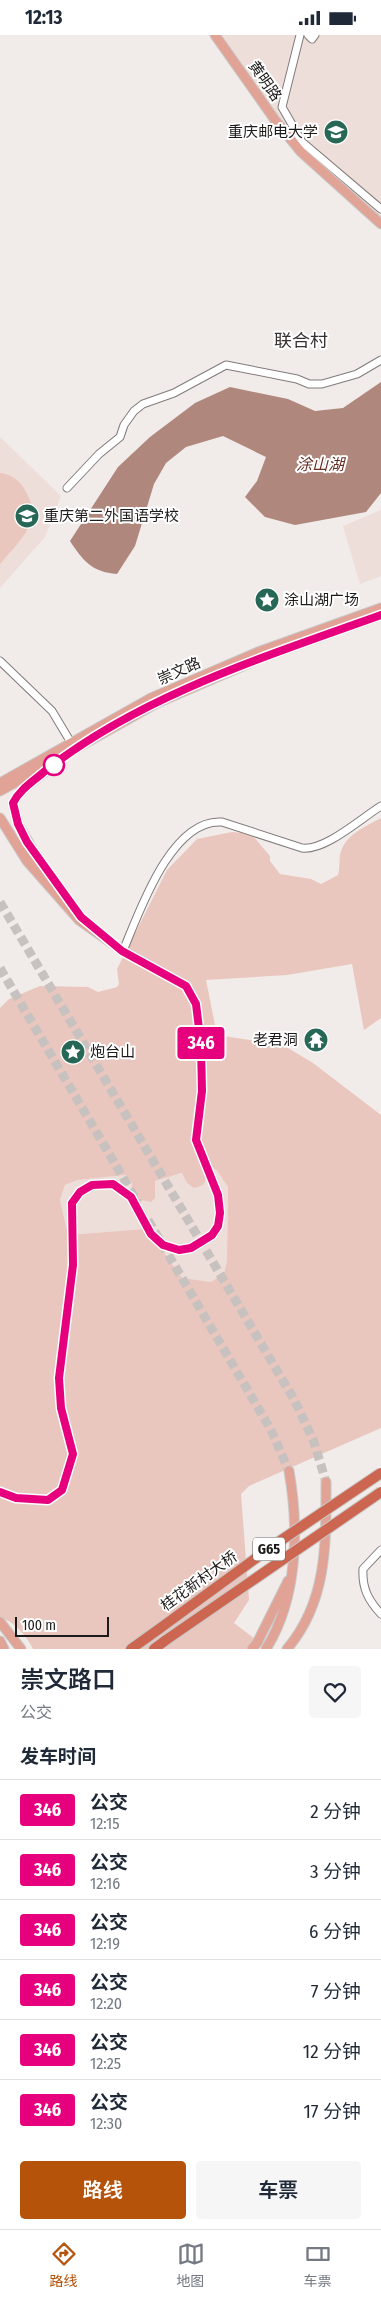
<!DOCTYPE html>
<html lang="zh">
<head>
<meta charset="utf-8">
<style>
	:root { --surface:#fff; --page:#f6f6f7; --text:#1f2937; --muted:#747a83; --line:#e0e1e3; --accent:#b45309 }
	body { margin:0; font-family:"Fira Sans Condensed","Noto Sans SC",sans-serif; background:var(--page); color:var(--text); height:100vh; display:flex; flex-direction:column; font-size:19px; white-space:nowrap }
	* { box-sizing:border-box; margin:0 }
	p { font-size:16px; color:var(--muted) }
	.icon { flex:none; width:28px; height:28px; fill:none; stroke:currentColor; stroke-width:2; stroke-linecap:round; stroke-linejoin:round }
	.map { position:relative; height:1614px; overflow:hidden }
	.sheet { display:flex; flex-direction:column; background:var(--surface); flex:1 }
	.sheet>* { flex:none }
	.badge { padding:0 10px; border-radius:4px; font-size:18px; line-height:32px }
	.scale { position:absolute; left:15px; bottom:12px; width:94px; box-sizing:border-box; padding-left:5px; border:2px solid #1d1b1a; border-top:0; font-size:14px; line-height:18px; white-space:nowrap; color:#1d1b1a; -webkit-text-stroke:4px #fff; paint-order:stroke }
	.map>.badge { position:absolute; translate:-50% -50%; box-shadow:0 0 0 2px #fff }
	h2 { padding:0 20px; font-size:19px; line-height:45px }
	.round { display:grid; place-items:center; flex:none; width:52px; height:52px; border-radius:5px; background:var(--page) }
	.summary { display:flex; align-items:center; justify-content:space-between; height:85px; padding:0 20px }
	h1 { font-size:24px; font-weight:600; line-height:38px }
	.cta { display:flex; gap:10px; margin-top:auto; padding:10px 20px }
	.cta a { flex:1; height:58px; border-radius:5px; background:var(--accent); color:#fff; font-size:20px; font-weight:600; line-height:58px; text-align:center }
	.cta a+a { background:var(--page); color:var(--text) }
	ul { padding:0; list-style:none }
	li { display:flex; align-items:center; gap:15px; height:60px; padding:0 20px; border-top:1px solid var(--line) }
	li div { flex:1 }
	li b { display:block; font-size:19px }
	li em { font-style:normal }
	li .badge { min-width:55px; font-weight:700; text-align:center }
	.status { display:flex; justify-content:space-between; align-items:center; height:35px; padding:0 25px; background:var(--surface); direction:ltr }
	.status svg { height:14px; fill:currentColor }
	.dock { display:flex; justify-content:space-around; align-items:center; height:70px; border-top:1px solid var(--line); background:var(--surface); font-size:14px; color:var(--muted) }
	.dock a { display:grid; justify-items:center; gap:2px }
	.dock .current { color:var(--accent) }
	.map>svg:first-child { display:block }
	.built { fill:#eddeda }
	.green { fill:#eac7be; fill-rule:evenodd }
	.water { fill:#b0877d }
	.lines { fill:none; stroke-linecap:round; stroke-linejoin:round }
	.major-tunnel { stroke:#c7c1c0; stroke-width:9; stroke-dasharray:9 4.5; stroke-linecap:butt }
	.minor-casing { stroke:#817b7a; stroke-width:9 }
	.major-casing { stroke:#c9c8c8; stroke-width:11 }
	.highway-casing { stroke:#c9c8c8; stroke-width:12 }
	.minor { stroke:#fff; stroke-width:7 }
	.major { stroke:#e0a396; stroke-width:9 }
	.highway { stroke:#cc6650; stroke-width:10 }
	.highway-bridge-casing { stroke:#c9c8c8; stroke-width:12; stroke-linecap:butt }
	.highway-bridge { stroke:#cc6650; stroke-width:10 }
	.line-casing { stroke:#fff; stroke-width:11 }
	.line { stroke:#e6007e; stroke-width:8 }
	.stop-dot { fill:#fff; stroke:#e6007e; stroke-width:2.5 }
	.labels { text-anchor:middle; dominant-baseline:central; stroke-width:4; stroke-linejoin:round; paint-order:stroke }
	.shield { fill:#fff; stroke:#615f5f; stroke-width:1 }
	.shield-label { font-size:14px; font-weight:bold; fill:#1d1b1a }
	.street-label { font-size:15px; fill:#1d1b1a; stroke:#fff }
	.poi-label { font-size:15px; fill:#1d1b1a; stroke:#fff; text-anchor:start }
	.water-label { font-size:16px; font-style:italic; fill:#662f23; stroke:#fff }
	.quarter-label { font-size:18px; fill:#373231; stroke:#fff }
</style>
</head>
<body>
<div class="status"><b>12:13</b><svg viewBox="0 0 49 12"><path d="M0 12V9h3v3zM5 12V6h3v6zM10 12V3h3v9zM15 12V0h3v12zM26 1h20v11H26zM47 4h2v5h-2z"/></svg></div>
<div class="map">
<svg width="381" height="1614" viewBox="0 0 381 1614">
	<rect width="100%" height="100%" fill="#f1ebe9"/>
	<path class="built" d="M220,0H381V184L304,113L277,82Z
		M0,402L61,461L45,502L0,553Z
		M381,475V541L360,549L343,491Z
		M216,1133L228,1152L227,1226L224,1238L211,1247L181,1243L149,1197L144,1194L68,1200L60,1165L65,1150L77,1145L126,1140L131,1144L132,1158L155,1163V1146L183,1138L187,1148L203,1150L211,1135Z"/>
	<path class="green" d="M0,438C10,439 20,445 25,455C44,487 20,505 0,529Z
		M381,783V983L364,995L352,929L287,940L206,945L217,1000L283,1010L313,1028L381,1080V1393L249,1451L241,1459L249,1565L234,1588L255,1604L246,1614H33C26,1601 15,1586 0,1583V973L9,964L40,951L88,952L98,957L117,952L119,949L117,934L167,835L197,804L232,797L242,798L253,801L270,821V826L280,839L311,844L321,849L338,840C340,833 339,826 340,820C344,800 365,792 381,783ZM216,1134L228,1152L227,1226L224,1238L211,1247L182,1243L149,1197L144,1194L68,1200L60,1165L65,1150L77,1145L126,1140L132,1148L131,1163L151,1167L155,1163V1146L182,1138L187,1148L194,1153L203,1150L211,1135Z"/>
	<path class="water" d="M381,347V458L366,477L295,490L265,482L245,462L257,446L266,422L223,401L186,412L166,428L154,449L135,511L117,539C92,537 83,526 70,506L118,432L150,402L195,368L230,352L288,364L315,376L343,373Z"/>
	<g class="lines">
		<path class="major-tunnel" d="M0,867L295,1366L314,1407L326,1447
			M0,933L138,1168
			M148,1185L271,1395L289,1436"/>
		<defs>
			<path id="minor" d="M300,0L282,72L302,107L381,174
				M308,0L312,4L315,0
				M67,453L99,419L120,402L124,390L134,376L143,369L174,358L226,330L297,344L309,349H322L357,339L381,325
				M0,626L52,676L73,711
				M123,916C139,878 171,783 222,787L302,813C325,816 360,784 381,771
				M381,1515L363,1534C362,1553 368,1565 381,1579"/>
			<path id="major" d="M215,0L275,85L301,117L381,189
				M0,748L151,663L258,617L381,573
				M0,756L157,668L261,623L381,580
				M0,783L27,826L79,885L123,916L186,951L196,969L201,1010L202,1057L196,1105L218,1160L220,1178L218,1191L212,1200L191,1213L179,1215L163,1210L151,1199L131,1162L113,1149L93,1150L80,1157L72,1168L73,1230L59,1343L61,1373L73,1419L62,1455L48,1465L17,1463L0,1457
				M25,817L45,835L71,869
				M38,824L18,789L13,768L21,756L52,731
				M0,1587L21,1614
				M0,1606L4,1614
				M252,1614L257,1608L288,1546
				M266,1614C298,1563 299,1493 289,1436
				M287,1614C328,1566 326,1507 326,1447"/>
			<path id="highway" d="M131,1614L159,1594
				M154,1614L166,1605"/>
		</defs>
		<use href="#minor" class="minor-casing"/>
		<use href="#major" class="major-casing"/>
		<use href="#highway" class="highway-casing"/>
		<use href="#minor" class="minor"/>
		<use href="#major" class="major"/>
		<use href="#highway" class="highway"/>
		<defs>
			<path id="highway-bridge" d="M159,1594L274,1510L381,1438
				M166,1605L381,1457"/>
		</defs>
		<use href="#highway-bridge" class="highway-bridge-casing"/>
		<use href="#highway-bridge" class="highway-bridge"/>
	</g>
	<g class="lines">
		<defs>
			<path id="line" d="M0,1457L16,1463L48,1465L62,1455L73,1419L61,1373L59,1343L73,1230L72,1168L80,1157L92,1150L113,1149L131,1162L151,1199L163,1210L179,1215L191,1213L212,1200L218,1191L220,1178L218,1160L196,1105L202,1056L201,1010L196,969L186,951L122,916L81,882L27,807L18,789L13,768C20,754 34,746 45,736C141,660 267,621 381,580"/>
		</defs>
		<use href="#line" class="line-casing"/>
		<use href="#line" class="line"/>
	</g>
	<defs>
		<symbol id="university-disc" viewBox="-11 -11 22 22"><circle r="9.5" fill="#276755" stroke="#fff"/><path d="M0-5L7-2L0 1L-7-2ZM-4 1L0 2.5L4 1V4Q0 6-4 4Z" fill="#fff"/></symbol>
		<symbol id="school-disc" viewBox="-11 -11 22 22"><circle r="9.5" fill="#276755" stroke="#fff"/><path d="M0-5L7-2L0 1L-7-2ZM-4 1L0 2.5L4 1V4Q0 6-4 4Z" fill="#fff"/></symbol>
		<symbol id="sight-disc" viewBox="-11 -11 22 22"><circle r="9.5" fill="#276755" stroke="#fff"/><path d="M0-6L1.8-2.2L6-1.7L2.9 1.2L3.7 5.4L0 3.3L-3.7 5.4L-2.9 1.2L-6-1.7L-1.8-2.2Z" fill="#fff"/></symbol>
		<symbol id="temple-disc" viewBox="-11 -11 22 22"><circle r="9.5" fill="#276755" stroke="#fff"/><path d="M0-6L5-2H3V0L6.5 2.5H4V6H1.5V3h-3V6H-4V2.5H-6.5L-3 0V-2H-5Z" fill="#fff"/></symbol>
	</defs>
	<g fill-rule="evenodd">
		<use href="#university-disc" x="322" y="83" width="28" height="28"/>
		<use href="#school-disc" x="13" y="467" width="28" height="28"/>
		<use href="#sight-disc" x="253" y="551" width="28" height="28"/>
		<use href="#temple-disc" x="302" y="991" width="28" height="28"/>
		<use href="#sight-disc" x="59" y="1003" width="28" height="28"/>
	</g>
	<circle class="stop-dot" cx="54" cy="730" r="10"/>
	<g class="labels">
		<rect class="shield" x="253" y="1502.5" width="32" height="23" rx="4"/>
		<g class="shield-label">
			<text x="269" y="1514">G65</text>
		</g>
		<g class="street-label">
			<text transform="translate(265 46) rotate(55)">黄明路</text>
			<text transform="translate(179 636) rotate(-24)">崇文路</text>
			<text transform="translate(199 1546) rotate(-36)">桂花新村大桥</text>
		</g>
		<g class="poi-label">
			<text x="318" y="97" text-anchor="end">重庆邮电大学</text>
			<text x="44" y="481">重庆第二外国语学校</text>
			<text x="284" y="565">涂山湖广场</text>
			<text x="298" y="1005" text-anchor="end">老君洞</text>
			<text x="90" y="1017">炮台山</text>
		</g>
		<g class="water-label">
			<text x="320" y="429">涂山湖</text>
		</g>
		<g class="quarter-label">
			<text x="301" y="306">联合村</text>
		</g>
	</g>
</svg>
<div class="scale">100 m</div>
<b class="badge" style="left:201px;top:1008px;background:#e6007e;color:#fff">346</b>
</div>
<section class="sheet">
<div class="summary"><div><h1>崇文路口</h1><p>公交</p></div><a class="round"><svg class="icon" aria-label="heart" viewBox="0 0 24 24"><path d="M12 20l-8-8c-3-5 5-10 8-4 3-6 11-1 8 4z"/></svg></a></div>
<h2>发车时间</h2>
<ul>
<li><span class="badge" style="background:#e6007e;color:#fff">346</span><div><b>公交</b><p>12:15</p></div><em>2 分钟</em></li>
<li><span class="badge" style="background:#e6007e;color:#fff">346</span><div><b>公交</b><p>12:16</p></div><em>3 分钟</em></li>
<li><span class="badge" style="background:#e6007e;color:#fff">346</span><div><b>公交</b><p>12:19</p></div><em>6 分钟</em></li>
<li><span class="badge" style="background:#e6007e;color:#fff">346</span><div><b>公交</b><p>12:20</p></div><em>7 分钟</em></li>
<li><span class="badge" style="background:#e6007e;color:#fff">346</span><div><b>公交</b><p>12:25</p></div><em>12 分钟</em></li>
<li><span class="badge" style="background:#e6007e;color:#fff">346</span><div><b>公交</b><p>12:30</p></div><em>17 分钟</em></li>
</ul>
<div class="cta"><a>路线</a><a>车票</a></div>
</section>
<nav class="dock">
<a class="current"><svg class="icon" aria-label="directions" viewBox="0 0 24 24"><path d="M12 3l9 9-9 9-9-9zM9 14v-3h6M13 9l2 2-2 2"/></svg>路线</a>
<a><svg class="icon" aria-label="map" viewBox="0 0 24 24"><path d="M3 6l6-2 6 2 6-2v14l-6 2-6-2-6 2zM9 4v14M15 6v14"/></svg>地图</a>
<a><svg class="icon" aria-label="tickets" viewBox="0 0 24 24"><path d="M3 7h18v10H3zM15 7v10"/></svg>车票</a>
</nav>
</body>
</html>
